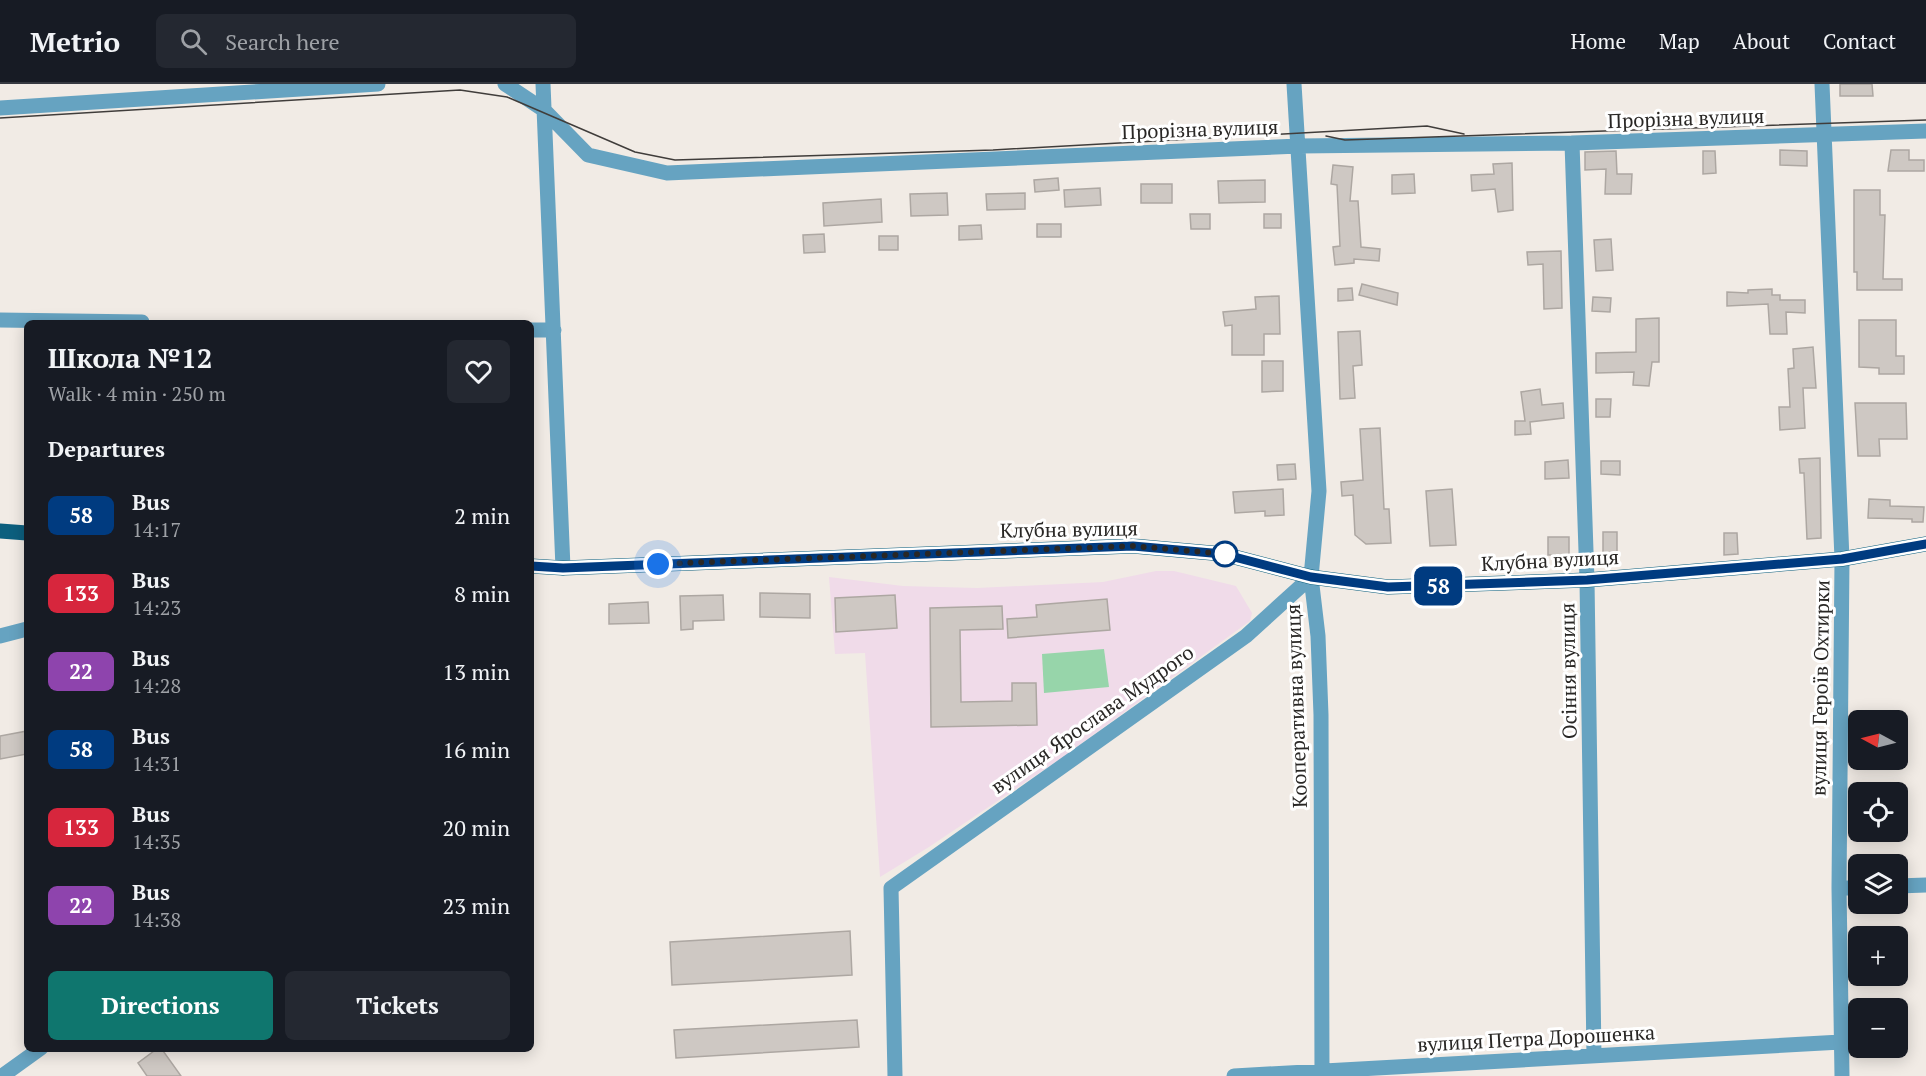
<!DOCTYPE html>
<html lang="en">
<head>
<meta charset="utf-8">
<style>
	:root { --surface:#171b24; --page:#242831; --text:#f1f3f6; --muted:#9ea1a6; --line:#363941; --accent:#0f766e }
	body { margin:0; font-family:"PT Serif",serif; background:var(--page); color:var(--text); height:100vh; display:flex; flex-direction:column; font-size:22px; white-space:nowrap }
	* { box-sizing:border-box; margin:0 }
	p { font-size:20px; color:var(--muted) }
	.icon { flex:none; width:33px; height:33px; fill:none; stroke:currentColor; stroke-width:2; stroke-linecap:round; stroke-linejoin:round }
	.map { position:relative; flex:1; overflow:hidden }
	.sheet { position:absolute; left:24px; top:236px; width:510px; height:732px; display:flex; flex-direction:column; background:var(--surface); border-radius:9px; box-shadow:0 3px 15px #0003 }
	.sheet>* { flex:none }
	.badge { padding:0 12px; border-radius:9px; font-size:21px; line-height:39px }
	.needle { width:39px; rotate:277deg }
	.fabs { position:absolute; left:1848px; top:626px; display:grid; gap:12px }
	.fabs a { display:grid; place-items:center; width:60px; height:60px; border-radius:9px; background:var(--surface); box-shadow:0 3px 15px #0003; font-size:30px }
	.you { position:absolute; width:30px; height:30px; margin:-15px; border:4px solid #fff; border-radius:50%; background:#1a73e8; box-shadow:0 0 0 9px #1a73e833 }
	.map>.badge { position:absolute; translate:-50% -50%; box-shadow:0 0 0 3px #fff }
	h2 { padding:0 24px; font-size:22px; line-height:54px }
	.round { display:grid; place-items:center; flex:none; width:63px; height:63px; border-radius:9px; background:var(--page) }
	.summary { display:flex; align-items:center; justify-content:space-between; height:102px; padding:0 24px }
	h1 { font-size:28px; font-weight:600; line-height:45px }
	.button { display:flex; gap:12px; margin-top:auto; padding:12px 24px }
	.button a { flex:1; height:69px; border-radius:9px; background:var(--accent); color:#fff; font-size:24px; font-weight:600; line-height:69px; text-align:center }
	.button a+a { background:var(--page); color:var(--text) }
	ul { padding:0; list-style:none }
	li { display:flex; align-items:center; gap:18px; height:78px; padding:0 24px }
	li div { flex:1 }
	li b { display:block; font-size:22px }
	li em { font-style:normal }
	li .badge { min-width:66px; font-weight:700; text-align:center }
	header { display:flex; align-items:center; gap:36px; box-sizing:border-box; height:84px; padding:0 30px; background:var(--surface); border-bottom:2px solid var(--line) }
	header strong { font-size:28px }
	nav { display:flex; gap:33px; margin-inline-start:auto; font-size:21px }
	.search { width:420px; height:54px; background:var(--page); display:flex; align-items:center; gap:15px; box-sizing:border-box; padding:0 21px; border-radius:9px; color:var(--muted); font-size:22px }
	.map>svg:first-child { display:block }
	.education { fill:#f0dbe9 }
	.green { fill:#97d5aa }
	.building { fill:#cec8c3; stroke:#ada7a2; stroke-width:1.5 }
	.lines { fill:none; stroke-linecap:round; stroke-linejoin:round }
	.minor { stroke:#66a3c1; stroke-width:15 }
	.major { stroke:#0c5f7e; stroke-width:15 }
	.tram { stroke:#403d3b; stroke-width:1.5 }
	.line-casing { stroke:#fff; stroke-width:14 }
	.line { stroke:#003b80; stroke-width:9 }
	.walk { stroke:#292725; stroke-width:6; stroke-dasharray:0 10.8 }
	.stop-dot { fill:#fff; stroke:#003b80; stroke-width:3 }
	.labels { text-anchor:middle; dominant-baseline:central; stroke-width:6; stroke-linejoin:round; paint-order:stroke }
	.street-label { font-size:20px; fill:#292725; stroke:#fff }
</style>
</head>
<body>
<header>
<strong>Metrio</strong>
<div class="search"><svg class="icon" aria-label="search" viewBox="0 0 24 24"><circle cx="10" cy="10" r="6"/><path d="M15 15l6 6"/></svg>Search here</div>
<nav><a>Home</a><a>Map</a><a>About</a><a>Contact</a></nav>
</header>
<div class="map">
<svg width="1926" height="992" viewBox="0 0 1926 992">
	<rect width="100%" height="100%" fill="#f1ebe5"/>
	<path class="education" d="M1156,487H1174L1236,502L1252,529L1250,537L1060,675L929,763L880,793L865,569L835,570L829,493L903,502L977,504L1103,498Z"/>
	<path class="green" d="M1104,565L1109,603L1044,609L1042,570Z"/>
	<path class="building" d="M1840,0H1872L1873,12H1840Z
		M1780,66L1807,67V82L1780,81Z
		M1891,66H1909V76H1924V87H1888Z
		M1616,67L1617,90H1632L1631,110H1605L1606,85L1585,86V68Z
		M1703,67H1715L1716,89L1703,90Z
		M1512,79L1513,126L1498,128L1495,105L1472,107L1471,91L1494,90L1493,80Z
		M1333,81L1353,83L1350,117H1358L1361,163L1380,165L1379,177L1354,175V179L1335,181L1333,163L1340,162L1337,101L1331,100Z
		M1414,90L1415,109L1392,110V91Z
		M1058,94L1059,106L1035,108L1034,96Z
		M1265,96V118L1219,119L1218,97Z
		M1141,100H1172V119H1141Z
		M1100,104L1101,121L1065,123L1064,106Z
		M1854,106H1880V131H1885L1883,195H1902V206H1857V188H1854Z
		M947,109L948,131L911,132L910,110Z
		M1025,109V125L987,126L986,110Z
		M881,115L882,138L824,142L823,119Z
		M1190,130H1210V145H1191Z
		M1264,130H1281V144H1264Z
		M1037,140H1061V153H1037Z
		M981,141L982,155L959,156V142Z
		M824,150L825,168L804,169L803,151Z
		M879,152H898V166H879Z
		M1611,155L1613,186L1596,187L1594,156Z
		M1561,167L1562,224L1544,225L1543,180L1528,181L1527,168Z
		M1362,200L1398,209L1397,221L1359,211Z
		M1352,204L1353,216L1338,217V205Z
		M1772,205V211H1780V216H1805V229L1786,228L1787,250H1770L1768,220L1727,222V208L1748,209V206Z
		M1279,212L1280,250H1264V271H1232V241L1225,242L1223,228L1256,225L1255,213Z
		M1593,213L1611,214L1610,228L1592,227Z
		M1659,234V278H1652L1649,302L1633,301L1634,288L1596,289V269L1636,268V235Z
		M1859,236H1896V272H1904V290H1879V284L1859,283Z
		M1360,247L1362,281L1353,282L1355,314L1340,315L1338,248Z
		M1813,263L1816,304H1803L1805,344L1780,346L1779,323H1790L1788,285L1794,284L1793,265Z
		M1262,277H1283V307L1262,308Z
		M1540,305L1542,321L1563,319L1564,334L1530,338L1531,350L1515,351V337H1525L1521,308Z
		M1596,315H1611L1610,333H1596Z
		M1855,319H1906L1907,355H1879L1880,372H1858Z
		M1380,344L1384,425H1389L1391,459L1366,460L1355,451L1353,411L1342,412L1341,398L1363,396L1360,345Z
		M1820,374L1821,454L1807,455L1804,389H1800L1799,375Z
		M1568,376L1569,394L1545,395V378Z
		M1601,377H1620V391L1601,390Z
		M1295,380L1296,395L1278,396L1277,381Z
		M1283,405L1284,431L1265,432V427L1235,429L1233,408Z
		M1452,405L1456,461L1430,462L1426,407Z
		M1869,415L1890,416V422L1924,423L1923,438H1912V435L1868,434Z
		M1603,448H1617V469H1603Z
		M1724,449H1737L1738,470L1724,471Z
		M1548,453H1569V471H1548Z
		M760,509L810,510V534L760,533Z
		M723,511L724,536L693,537V545L681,546L680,512Z
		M895,511L897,544L836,548L835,514Z
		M1107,515L1110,546L1008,554L1007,535L1037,533L1036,521Z
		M648,518L649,539L609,540V520Z
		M1002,522L1003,545L960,546L961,618L1012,617V599H1036L1037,641L931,643L930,524Z
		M27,647V670L0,675V652Z
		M850,847L852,891L672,901L670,858Z
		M857,936L859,963L676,974L674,946Z
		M158,964H161L181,992H147L138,979Z"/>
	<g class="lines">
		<path class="minor" d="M505,0L544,26L588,71L667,89L1299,62L1572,59L1926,47
			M543,0L563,484
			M1294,0L1319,407L1311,493L1318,552L1321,631L1322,992
			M1822,0L1842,475L1839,804L1842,992
			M0,24L378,0
			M1572,59L1587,496L1594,972
			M0,236L142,238
			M531,246H554
			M0,552L27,545
			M1898,802L1926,801
			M1839,804H1858
			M2,992L41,964
			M895,992L891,804L1246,552L1311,493
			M1234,992L1841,958"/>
		<path class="major" d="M0,447L27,449
			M531,482L563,484L1133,462L1223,470L1311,493L1388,503L1587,496L1842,475L1926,460"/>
		<path class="tram" d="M0,34L460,6L507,13L635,68L675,76L993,66L1427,42L1464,50
			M1326,52L1345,56L1926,36"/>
	</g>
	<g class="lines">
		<defs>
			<path id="line" d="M531,482L563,484L1133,462L1223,470L1311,493L1388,503L1587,496L1842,475L1926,460"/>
		</defs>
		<use href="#line" class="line-casing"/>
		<use href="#line" class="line"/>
		<path class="walk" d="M658,480L1133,462L1225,470"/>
	</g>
	<circle class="stop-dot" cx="1225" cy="470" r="12"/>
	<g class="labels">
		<g class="street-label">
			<text transform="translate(1686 34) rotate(-2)">Прорізна вулиця</text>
			<text transform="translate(1200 45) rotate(-2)">Прорізна вулиця</text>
			<text transform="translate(1069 445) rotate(-1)">Клубна вулиця</text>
			<text transform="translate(1550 476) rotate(-3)">Клубна вулиця</text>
			<text transform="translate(1568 587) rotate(-91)">Осіння вулиця</text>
			<text transform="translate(1820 604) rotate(-89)">вулиця Героїв Охтирки</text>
			<text transform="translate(1296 622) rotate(-92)">Кооперативна вулиця</text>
			<text transform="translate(1092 635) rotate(-35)">вулиця Ярослава Мудрого</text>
			<text transform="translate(1536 954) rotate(-3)">вулиця Петра Дорошенка</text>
		</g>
	</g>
</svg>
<div class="fabs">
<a><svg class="needle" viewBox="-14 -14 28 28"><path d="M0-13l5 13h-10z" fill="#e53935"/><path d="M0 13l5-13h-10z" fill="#9ea1a6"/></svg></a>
<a><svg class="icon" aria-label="locate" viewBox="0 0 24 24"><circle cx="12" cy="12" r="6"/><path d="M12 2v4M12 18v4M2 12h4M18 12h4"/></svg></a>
<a><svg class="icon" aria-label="layers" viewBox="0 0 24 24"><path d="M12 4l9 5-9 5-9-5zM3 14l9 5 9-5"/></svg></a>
<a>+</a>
<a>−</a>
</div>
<div class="you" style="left:658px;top:480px"></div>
<b class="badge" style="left:1438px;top:502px;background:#003b80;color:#fff">58</b>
<section class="sheet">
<div class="summary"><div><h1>Школа №12</h1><p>Walk · 4 min · 250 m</p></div><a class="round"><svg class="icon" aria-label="heart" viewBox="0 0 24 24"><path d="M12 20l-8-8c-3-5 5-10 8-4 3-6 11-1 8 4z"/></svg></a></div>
<h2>Departures</h2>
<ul>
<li><span class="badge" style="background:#003b80;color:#fff">58</span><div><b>Bus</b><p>14:17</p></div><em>2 min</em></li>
<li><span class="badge" style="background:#d7263d;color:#fff">133</span><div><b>Bus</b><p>14:23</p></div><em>8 min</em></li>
<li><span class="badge" style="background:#8e44ad;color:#fff">22</span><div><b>Bus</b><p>14:28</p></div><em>13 min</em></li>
<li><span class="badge" style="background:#003b80;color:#fff">58</span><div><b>Bus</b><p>14:31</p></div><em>16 min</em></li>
<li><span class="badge" style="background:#d7263d;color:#fff">133</span><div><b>Bus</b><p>14:35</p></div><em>20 min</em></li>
<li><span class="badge" style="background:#8e44ad;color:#fff">22</span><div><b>Bus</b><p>14:38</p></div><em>23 min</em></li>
</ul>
<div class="button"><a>Directions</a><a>Tickets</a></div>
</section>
</div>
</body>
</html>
